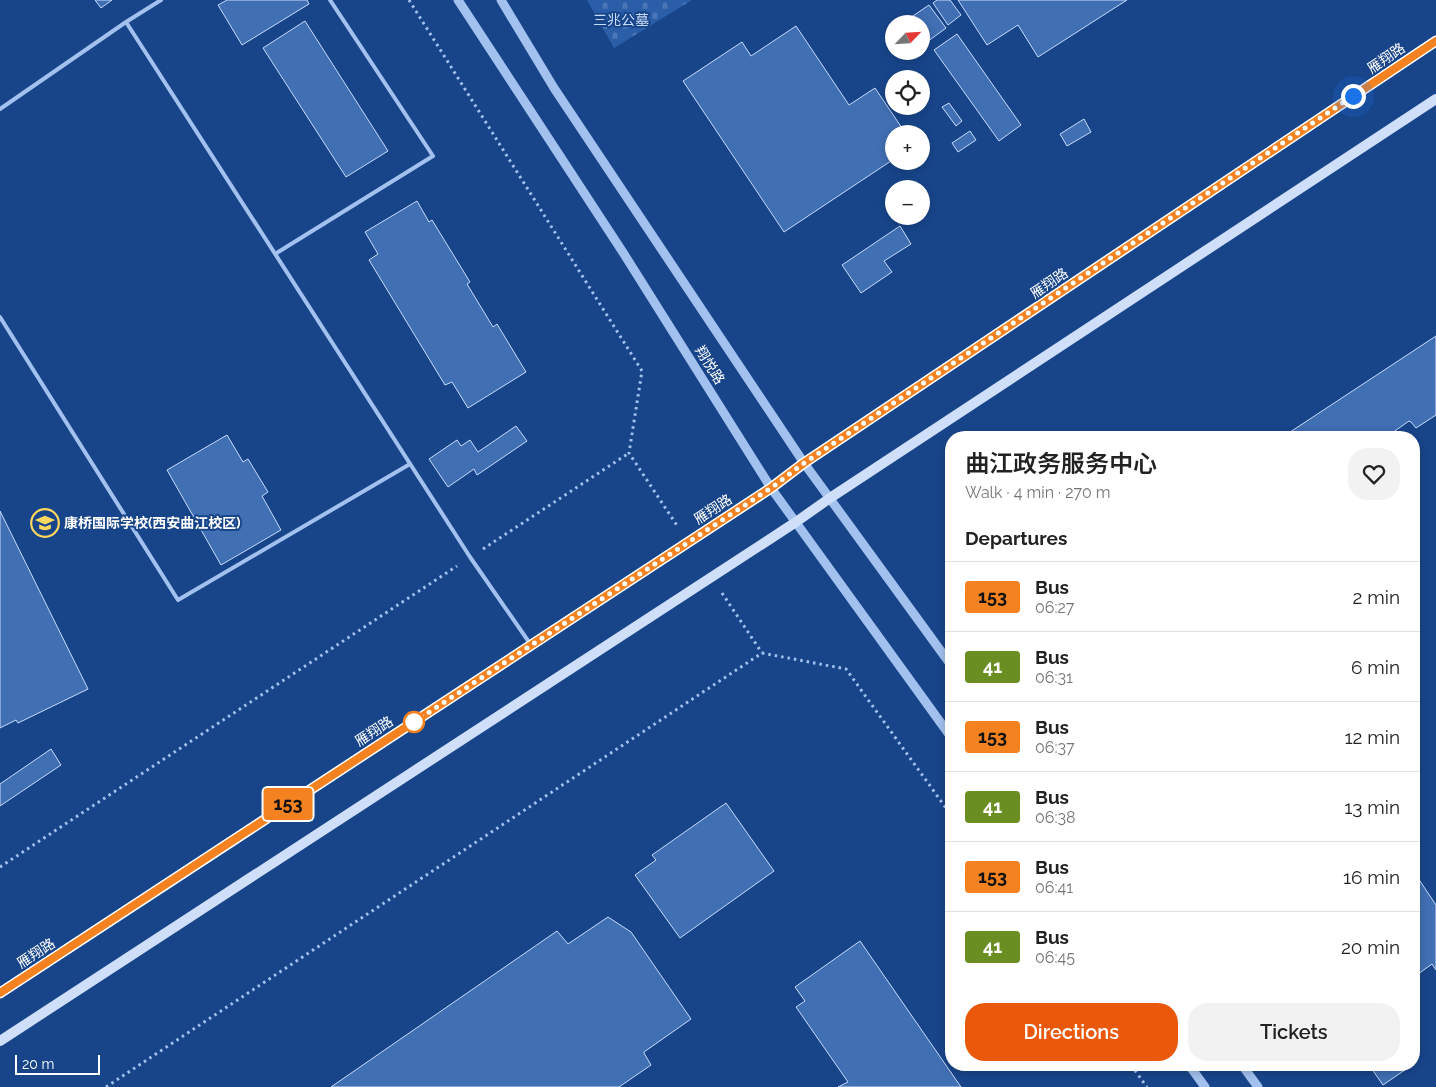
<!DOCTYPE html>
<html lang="en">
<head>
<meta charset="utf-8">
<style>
	:root { --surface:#fff; --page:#f2f2f2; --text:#222; --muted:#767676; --line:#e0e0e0; --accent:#ea580c }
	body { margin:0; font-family:Raleway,"Noto Sans SC",sans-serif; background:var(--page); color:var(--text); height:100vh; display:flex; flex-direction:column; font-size:19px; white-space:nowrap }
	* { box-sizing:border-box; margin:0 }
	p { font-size:16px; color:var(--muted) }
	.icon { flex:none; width:28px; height:28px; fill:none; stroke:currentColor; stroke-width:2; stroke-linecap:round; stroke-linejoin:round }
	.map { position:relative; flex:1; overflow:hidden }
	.details { position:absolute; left:945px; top:431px; width:475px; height:640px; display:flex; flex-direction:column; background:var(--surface); border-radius:20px; box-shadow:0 2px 8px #0003 }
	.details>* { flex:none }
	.badge { padding:0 10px; border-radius:4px; font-size:18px; line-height:32px }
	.needle { width:32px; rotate:65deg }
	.controls { position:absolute; left:885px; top:15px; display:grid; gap:10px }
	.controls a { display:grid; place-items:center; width:45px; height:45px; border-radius:50%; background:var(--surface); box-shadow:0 2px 8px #0003; font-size:25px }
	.scale { position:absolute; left:15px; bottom:12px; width:85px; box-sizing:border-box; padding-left:5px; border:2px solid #fff; border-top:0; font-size:14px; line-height:18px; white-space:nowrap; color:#fff; -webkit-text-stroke:4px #18458a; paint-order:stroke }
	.you { position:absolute; width:25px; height:25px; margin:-12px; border:4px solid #fff; border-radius:50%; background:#1a73e8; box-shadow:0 0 0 8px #1a73e833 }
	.map>.badge { position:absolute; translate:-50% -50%; box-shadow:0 0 0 2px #fff }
	h2 { padding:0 20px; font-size:19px; line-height:45px }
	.round { display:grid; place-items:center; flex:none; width:52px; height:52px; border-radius:20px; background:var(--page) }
	.headline { display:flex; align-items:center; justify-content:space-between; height:85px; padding:0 20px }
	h1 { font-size:24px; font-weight:600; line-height:38px }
	.cta { display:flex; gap:10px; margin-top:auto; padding:10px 20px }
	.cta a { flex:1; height:58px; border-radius:20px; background:var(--accent); color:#fff; font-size:20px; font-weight:600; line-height:58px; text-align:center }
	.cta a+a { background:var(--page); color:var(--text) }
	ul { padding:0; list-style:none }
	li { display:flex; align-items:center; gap:15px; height:70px; padding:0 20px; border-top:1px solid var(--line) }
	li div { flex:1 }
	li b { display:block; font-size:19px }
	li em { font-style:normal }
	li .badge { min-width:55px; font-weight:700; text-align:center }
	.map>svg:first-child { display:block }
	.cemetery { fill:url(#cemetery-stones) }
	.building { fill:#416fb3; stroke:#c8dcfa }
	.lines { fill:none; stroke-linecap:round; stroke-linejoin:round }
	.path { stroke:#a2c1ee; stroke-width:3; stroke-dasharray:2.5 4; stroke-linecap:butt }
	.service { stroke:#a2c1ee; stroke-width:4 }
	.tertiary { stroke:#a2c1ee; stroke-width:9 }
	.secondary { stroke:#cfdffa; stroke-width:10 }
	.line-casing { stroke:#fff; stroke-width:11 }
	.line { stroke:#f58220; stroke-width:8 }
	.walk { stroke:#fff; stroke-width:5; stroke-dasharray:0 9 }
	.stop-dot { fill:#fff; stroke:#f58220; stroke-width:2.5 }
	.labels { text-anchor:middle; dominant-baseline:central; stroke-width:4; stroke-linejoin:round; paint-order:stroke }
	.park-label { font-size:14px; fill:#c8dcfa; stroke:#18458a }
	.street-label { font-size:14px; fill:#fff; stroke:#18458a }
	.poi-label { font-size:14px; font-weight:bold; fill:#fff; stroke:#18458a; text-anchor:start }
</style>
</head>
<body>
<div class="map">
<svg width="1436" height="1087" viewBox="0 0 1436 1087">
	<defs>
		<pattern id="cemetery-stones" width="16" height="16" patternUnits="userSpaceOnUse" patternTransform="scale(1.25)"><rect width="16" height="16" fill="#2b5ea9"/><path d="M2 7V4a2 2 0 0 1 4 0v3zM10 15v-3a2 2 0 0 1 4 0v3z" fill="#4b76b6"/></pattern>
	</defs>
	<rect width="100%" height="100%" fill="#18458a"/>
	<path class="cemetery" d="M587,0H692L614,48Z"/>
	<path class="building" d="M95,0H112L101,8Z
		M227,0H307L309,4L242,45L218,5Z
		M937,0H950L961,15L948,25L933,3Z
		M958,0H1127L1038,57L1018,25L987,45Z
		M929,5L946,28L927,42L921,34V24H914L910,18Z
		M305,21L388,151L346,177L263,48Z
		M796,26L849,105L875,88L906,134H894V159L784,232L683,81L742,42L751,56Z
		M957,34L1021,125L999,141L934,50Z
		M949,103L962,121L956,126L942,107Z
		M1084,119L1091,132L1067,146L1060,134Z
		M970,131L976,140L958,152L952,143Z
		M417,201L429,222L432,220L470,282L467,284L493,327L497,324L526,372L468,408L452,382L445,385L369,260L378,254L365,232Z
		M900,226L911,244L884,261L892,272L861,293L842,265Z
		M1436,336V415L1416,428L1411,422L1409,421L1385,438H1281Z
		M516,426L527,441L477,475L474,469L448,487L429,459L457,440L461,446L470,440L478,452Z
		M227,435L243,462L248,459L268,492L262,496L281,530L221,565L167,470Z
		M0,511L88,689L18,723L16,720L0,728Z
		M51,749L61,765L0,806V784Z
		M726,803L774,871L680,938L635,875L656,860L652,855Z
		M1414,872L1436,905V970L1432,964L1414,977Z
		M608,917L631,932L691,1019L644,1052V1053L651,1065L619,1087H331L557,931L568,944Z
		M860,941L961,1087H838L848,1082L796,1007L805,1001L795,987Z
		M1369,1065H1412L1383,1085Z"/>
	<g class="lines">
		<path class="path" d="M409,0L642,371L629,453L678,527
			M483,549L629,453
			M722,593L762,653
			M0,867L457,566
			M1131,1065L1147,1087
			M106,1087L762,653L846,669L951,815"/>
		<path class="service" d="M126,22L161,0
			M0,109L126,22L470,557L531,645
			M275,254L433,156L330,0
			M0,317L178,600L410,464"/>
		<path class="tertiary" d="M458,0L624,254L771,488L951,737
			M501,0L554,88L804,463L951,665
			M1189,1065L1205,1087
			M1242,1065L1258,1087"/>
		<path class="secondary" d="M0,993L771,488L804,463L1436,41
			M0,1041L796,522L830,498L1436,99"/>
	</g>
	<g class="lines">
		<defs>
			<path id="line" d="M0,993L771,488L804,463L1436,41"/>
		</defs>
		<use href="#line" class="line-casing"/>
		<use href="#line" class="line"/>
		<path class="walk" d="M414,722L771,488L804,463L1353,96"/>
	</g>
	<defs>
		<symbol id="school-ring" viewBox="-11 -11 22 22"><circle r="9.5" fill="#18458a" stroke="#ffd95f" stroke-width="1.5"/><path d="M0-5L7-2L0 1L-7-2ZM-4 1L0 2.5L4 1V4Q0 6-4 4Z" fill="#ffd95f"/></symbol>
	</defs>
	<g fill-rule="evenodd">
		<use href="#school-ring" x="29" y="507" width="32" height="32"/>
	</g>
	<circle class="stop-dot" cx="414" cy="722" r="10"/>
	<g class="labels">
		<g class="park-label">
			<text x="621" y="20">三兆公墓</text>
		</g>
		<g class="street-label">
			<text transform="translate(1386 58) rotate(-34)">雁翔路</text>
			<text transform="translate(1049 283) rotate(-34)">雁翔路</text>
			<text transform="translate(710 365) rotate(58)">翔悦路</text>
			<text transform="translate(713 509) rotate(-33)">雁翔路</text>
			<text transform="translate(374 731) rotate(-33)">雁翔路</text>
			<text transform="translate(36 953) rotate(-33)">雁翔路</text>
		</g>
		<g class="poi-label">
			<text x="64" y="523">康桥国际学校(西安曲江校区)</text>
		</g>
	</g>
</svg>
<div class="controls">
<a><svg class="needle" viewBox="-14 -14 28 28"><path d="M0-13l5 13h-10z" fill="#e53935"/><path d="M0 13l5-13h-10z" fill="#767676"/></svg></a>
<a><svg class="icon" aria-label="locate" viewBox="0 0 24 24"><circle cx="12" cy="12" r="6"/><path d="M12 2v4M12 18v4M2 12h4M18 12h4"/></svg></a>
<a>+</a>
<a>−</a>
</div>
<div class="scale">20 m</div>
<div class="you" style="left:1353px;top:96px"></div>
<b class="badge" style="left:288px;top:804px;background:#f58220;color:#111">153</b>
<section class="details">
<div class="headline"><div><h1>曲江政务服务中心</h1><p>Walk · 4 min · 270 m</p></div><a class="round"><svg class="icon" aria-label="heart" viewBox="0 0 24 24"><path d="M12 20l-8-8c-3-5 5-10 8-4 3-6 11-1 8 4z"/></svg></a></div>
<h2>Departures</h2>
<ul>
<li><span class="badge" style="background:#f58220;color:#111">153</span><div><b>Bus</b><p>06:27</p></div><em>2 min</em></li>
<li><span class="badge" style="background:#6b8e23;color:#fff">41</span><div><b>Bus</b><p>06:31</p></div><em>6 min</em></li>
<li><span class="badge" style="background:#f58220;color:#111">153</span><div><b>Bus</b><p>06:37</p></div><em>12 min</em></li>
<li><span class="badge" style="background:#6b8e23;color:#fff">41</span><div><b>Bus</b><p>06:38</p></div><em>13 min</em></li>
<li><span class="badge" style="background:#f58220;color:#111">153</span><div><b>Bus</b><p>06:41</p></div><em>16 min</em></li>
<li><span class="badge" style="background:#6b8e23;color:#fff">41</span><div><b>Bus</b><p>06:45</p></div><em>20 min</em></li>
</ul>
<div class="cta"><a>Directions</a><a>Tickets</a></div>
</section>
</div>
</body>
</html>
